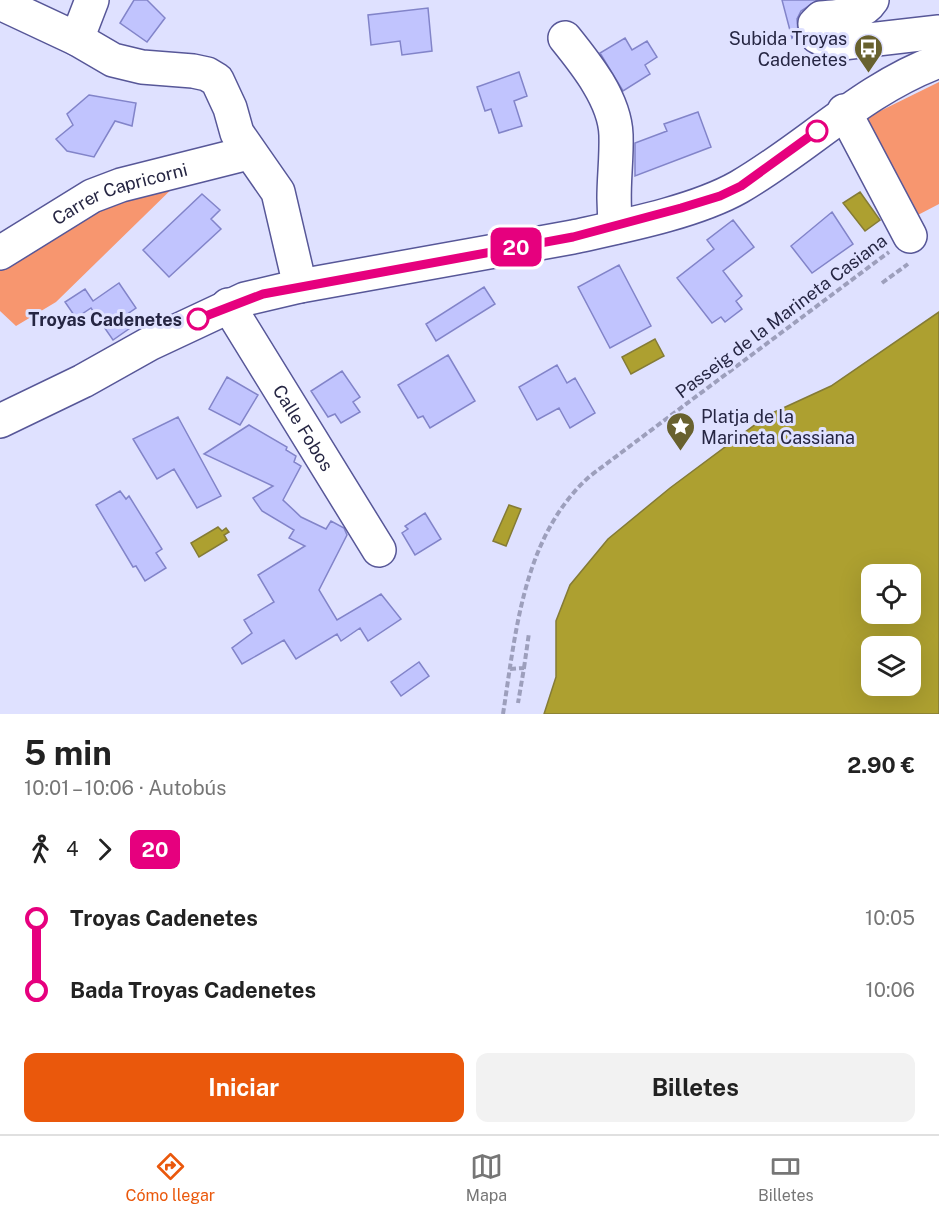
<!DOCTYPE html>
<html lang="es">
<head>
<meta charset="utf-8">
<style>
	:root { --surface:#fff; --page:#f2f2f2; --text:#222; --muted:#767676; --line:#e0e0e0; --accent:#ea580c }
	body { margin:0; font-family:"Public Sans",sans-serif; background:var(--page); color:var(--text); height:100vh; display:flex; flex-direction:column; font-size:22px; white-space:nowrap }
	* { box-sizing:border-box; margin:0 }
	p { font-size:20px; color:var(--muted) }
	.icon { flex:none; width:33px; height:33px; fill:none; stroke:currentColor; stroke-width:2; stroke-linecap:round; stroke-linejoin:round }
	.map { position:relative; height:714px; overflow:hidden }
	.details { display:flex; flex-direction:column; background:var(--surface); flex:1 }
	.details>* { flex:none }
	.badge { padding:0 12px; border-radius:9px; font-size:21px; line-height:39px }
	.controls { position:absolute; left:861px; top:564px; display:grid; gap:12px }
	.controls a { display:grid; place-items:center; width:60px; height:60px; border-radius:12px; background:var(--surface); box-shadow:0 6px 24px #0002; font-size:30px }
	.map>.badge { position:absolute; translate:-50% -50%; box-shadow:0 0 0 3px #fff }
	.legs { display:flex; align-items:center; gap:9px; height:66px; padding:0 24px; font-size:20px }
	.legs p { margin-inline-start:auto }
	.headline { display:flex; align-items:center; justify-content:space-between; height:102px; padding:0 24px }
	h1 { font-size:33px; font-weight:700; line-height:45px }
	.action { display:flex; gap:12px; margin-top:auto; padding:12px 24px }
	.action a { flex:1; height:69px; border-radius:12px; background:var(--accent); color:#fff; font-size:24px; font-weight:700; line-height:69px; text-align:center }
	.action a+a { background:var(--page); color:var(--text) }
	ul { padding:0 24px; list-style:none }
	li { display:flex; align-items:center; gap:21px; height:72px; font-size:22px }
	li i { display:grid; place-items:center; width:9px; height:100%; margin:0 8px; background:currentColor }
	li i::after { content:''; width:15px; height:15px; margin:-8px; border:4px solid; border-radius:50%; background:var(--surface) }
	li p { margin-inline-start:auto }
	li:first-child i { background:linear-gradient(#0000 50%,currentColor 0) }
	li:last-child i { background:linear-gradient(currentColor 50%,#0000 0) }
	.tab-bar { display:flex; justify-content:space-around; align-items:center; height:84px; border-top:2px solid var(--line); background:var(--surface); font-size:16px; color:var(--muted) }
	.tab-bar a { display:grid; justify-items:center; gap:3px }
	.tab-bar .active { color:var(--accent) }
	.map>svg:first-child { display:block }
	.forest { fill:#f7966f }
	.water { fill:#ada030; stroke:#847b36; stroke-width:1.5; fill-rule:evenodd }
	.building { fill:#c1c4fe; stroke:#8284c9; stroke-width:1.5 }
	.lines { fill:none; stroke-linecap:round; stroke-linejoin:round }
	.minor-casing { stroke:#575798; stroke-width:36 }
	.path { stroke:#9d9fbc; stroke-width:4; stroke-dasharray:6 3; stroke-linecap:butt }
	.minor { stroke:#fff; stroke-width:33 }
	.line-1-casing { stroke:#fff; stroke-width:14 }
	.line-1 { stroke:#e6007e; stroke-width:9 }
	.stop-1-dot { fill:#fff; stroke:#e6007e; stroke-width:3 }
	.labels { text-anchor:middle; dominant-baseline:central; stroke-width:6; stroke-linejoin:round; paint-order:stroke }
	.poi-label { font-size:18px; fill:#262643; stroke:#dfe1ff; text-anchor:end }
	.street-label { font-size:18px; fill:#262643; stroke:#dfe1ff }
	.stop-label { font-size:18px; font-weight:bold; fill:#262643; stroke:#dfe1ff; text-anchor:end }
</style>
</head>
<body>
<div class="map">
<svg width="939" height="714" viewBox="0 0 939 714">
	<rect width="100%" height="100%" fill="#dfe1ff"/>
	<path class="forest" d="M939,82V204L916,216L866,126L870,116Z
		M184,177L56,302L16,326L0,311V270L104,201Z"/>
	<path class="water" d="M860,192L880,220L865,231L843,203Z
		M939,312V714H544L556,677V621L570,585L608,539L670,488L768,415L831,386ZM910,574V614H872V574ZM910,646V686H872V646Z
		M655,339L664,356L631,374L622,357Z
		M509,505L521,509L506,546L493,541Z
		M218,527L222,531L226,528L229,532L224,535L227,540L199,557L191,543Z"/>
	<path class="building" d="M134,0H147L165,18L147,42L120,23Z
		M782,0H818L801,11L797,19L798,32L792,38Z
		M428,8L432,51L402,55L400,41L371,45L368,15Z
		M625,38L632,50L647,41L657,57L645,65L650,74L623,91L600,53Z
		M519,72L527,96L514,101L522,126L499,133L491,109L485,111L477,87Z
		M89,95L136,103L132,126L115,121L94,157L67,151L56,139L73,125L67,114Z
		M698,112L711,147L635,176V143L667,131L664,124Z
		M202,194L220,210L211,219L221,229L169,277L143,250Z
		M832,212L853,244L812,273L791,246Z
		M733,220L754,247L723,271L742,296L736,301L742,309L725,322L721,317L712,323L677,278L714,249L707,240Z
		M619,265L651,326L610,348L578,287Z
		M119,283L136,308L126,315L133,326L113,340L91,308L76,318L65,302L85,289L93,301Z
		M484,287L495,304L436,341L426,324Z
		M448,355L475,401L430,428L423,416L418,418L398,385Z
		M557,365L567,383L575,378L595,413L570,428L559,408L537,420L519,387Z
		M342,371L360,397L353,402L360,412L341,423L335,414L328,417L311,391Z
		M227,377L258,395L240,425L209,409Z
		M178,417L221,496L197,508L174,469L157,479L133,439Z
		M249,425L287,447L286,450L296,456L294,462L301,466L283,500L301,517L326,529L331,521L344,528L347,535L319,590L337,620L381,594L401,619L368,641L360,628L341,641L337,634L296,659L284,640L242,664L232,648L252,633L244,620L274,602L258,575L305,546L289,538L294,530L262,511L253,498L273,486L204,454Z
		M120,491L126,499L129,496L162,549L156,553L166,568L145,581L136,566L133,567L96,505Z
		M425,513L441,539L415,555L402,533L408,529L405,526Z
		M419,662L429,676L401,696L391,682Z"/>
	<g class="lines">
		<defs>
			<g id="minor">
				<path d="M872,0C861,17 839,16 821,18L815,24L818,37L834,44L939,32"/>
				<path d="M0,3L77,39L113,60L142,67L193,71L207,74L217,80L230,108L237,133L278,192L300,286"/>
				<path d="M565,38C586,64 615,100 616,135C617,167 611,194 616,227"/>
				<path d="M77,39L92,0"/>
				<path d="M844,111L910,236"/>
				<path id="s1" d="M0,253L92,196L121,185L248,153"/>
				<path id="s2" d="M228,305L379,550"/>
				<path d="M0,421L83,381L149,344L245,299L300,286L573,237C623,226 695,212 739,187C808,147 863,89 939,61"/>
			</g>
		</defs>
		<use href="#minor" class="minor-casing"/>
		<path class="path" d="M882,283L908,264
			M524,668L529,633
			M510,669L524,668L518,703
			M503,714C516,631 523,536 590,476L889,252"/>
		<use href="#minor" class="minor"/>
	</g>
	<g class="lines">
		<defs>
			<path id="line-1" d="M198,319L263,294L573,237L681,208L720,196L741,186L817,131"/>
		</defs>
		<use href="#line-1" class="line-1-casing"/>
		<use href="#line-1" class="line-1"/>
	</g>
	<defs>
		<symbol id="bus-pin" viewBox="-11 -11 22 30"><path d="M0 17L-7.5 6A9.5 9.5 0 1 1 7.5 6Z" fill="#68612e" stroke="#dfe1ff"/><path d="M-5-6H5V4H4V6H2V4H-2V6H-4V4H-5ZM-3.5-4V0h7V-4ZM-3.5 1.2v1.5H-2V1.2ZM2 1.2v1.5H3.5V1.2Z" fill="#fff"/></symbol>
		<symbol id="sight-pin" viewBox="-11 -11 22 30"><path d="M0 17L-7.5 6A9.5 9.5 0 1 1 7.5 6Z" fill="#68612e" stroke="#dfe1ff"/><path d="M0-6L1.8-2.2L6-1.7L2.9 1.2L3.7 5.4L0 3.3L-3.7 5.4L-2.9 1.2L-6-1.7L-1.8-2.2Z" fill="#fff"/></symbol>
	</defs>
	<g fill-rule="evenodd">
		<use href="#bus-pin" x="852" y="32" width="33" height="45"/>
		<use href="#sight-pin" x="664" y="410" width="33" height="45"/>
	</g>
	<g class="stop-1-dot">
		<circle cx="817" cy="131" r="10"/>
		<circle cx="198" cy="319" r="10"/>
	</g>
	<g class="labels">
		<g class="poi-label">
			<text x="847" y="38">Subida Troyas<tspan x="847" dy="21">Cadenetes</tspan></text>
			<text x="701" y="416" text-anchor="start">Platja de la<tspan x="701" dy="21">Marineta Cassiana</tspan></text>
		</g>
		<g class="street-label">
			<text stroke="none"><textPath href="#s1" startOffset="135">Carrer Capricorni</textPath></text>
			<text transform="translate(781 316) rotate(-37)">Passeig de la Marineta Casiana</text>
			<text stroke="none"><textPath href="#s2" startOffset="144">Calle Fobos</textPath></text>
		</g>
		<g class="stop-label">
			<text x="182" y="319">Troyas Cadenetes</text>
		</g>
	</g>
</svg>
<div class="controls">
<a><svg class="icon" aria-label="locate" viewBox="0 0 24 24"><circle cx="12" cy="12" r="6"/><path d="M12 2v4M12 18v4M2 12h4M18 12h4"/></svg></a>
<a><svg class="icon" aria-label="layers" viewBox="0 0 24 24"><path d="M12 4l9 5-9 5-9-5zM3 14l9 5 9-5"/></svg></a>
</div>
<b class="badge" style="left:516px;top:247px;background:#e6007e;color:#fff">20</b>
</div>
<section class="details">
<div class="headline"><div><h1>5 min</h1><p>10:01 – 10:06 · Autobús</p></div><b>2.90 €</b></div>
<div class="legs"><svg class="icon" aria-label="walk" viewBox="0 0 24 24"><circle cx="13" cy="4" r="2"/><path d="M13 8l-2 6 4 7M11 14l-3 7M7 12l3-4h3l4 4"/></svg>4<svg class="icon" aria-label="forward" viewBox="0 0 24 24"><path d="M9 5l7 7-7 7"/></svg><b class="badge" style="background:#e6007e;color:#fff">20</b></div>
<ul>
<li><i style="color:#e6007e"></i><b>Troyas Cadenetes</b><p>10:05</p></li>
<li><i style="color:#e6007e"></i><b>Bada Troyas Cadenetes</b><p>10:06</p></li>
</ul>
<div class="action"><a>Iniciar</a><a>Billetes</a></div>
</section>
<nav class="tab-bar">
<a class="active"><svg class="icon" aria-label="directions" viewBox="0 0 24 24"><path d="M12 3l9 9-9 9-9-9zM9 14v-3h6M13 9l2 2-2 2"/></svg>Cómo llegar</a>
<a><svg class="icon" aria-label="map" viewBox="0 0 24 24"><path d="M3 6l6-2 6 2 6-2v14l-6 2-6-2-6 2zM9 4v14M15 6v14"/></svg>Mapa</a>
<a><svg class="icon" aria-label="tickets" viewBox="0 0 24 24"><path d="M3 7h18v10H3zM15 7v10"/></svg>Billetes</a>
</nav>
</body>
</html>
